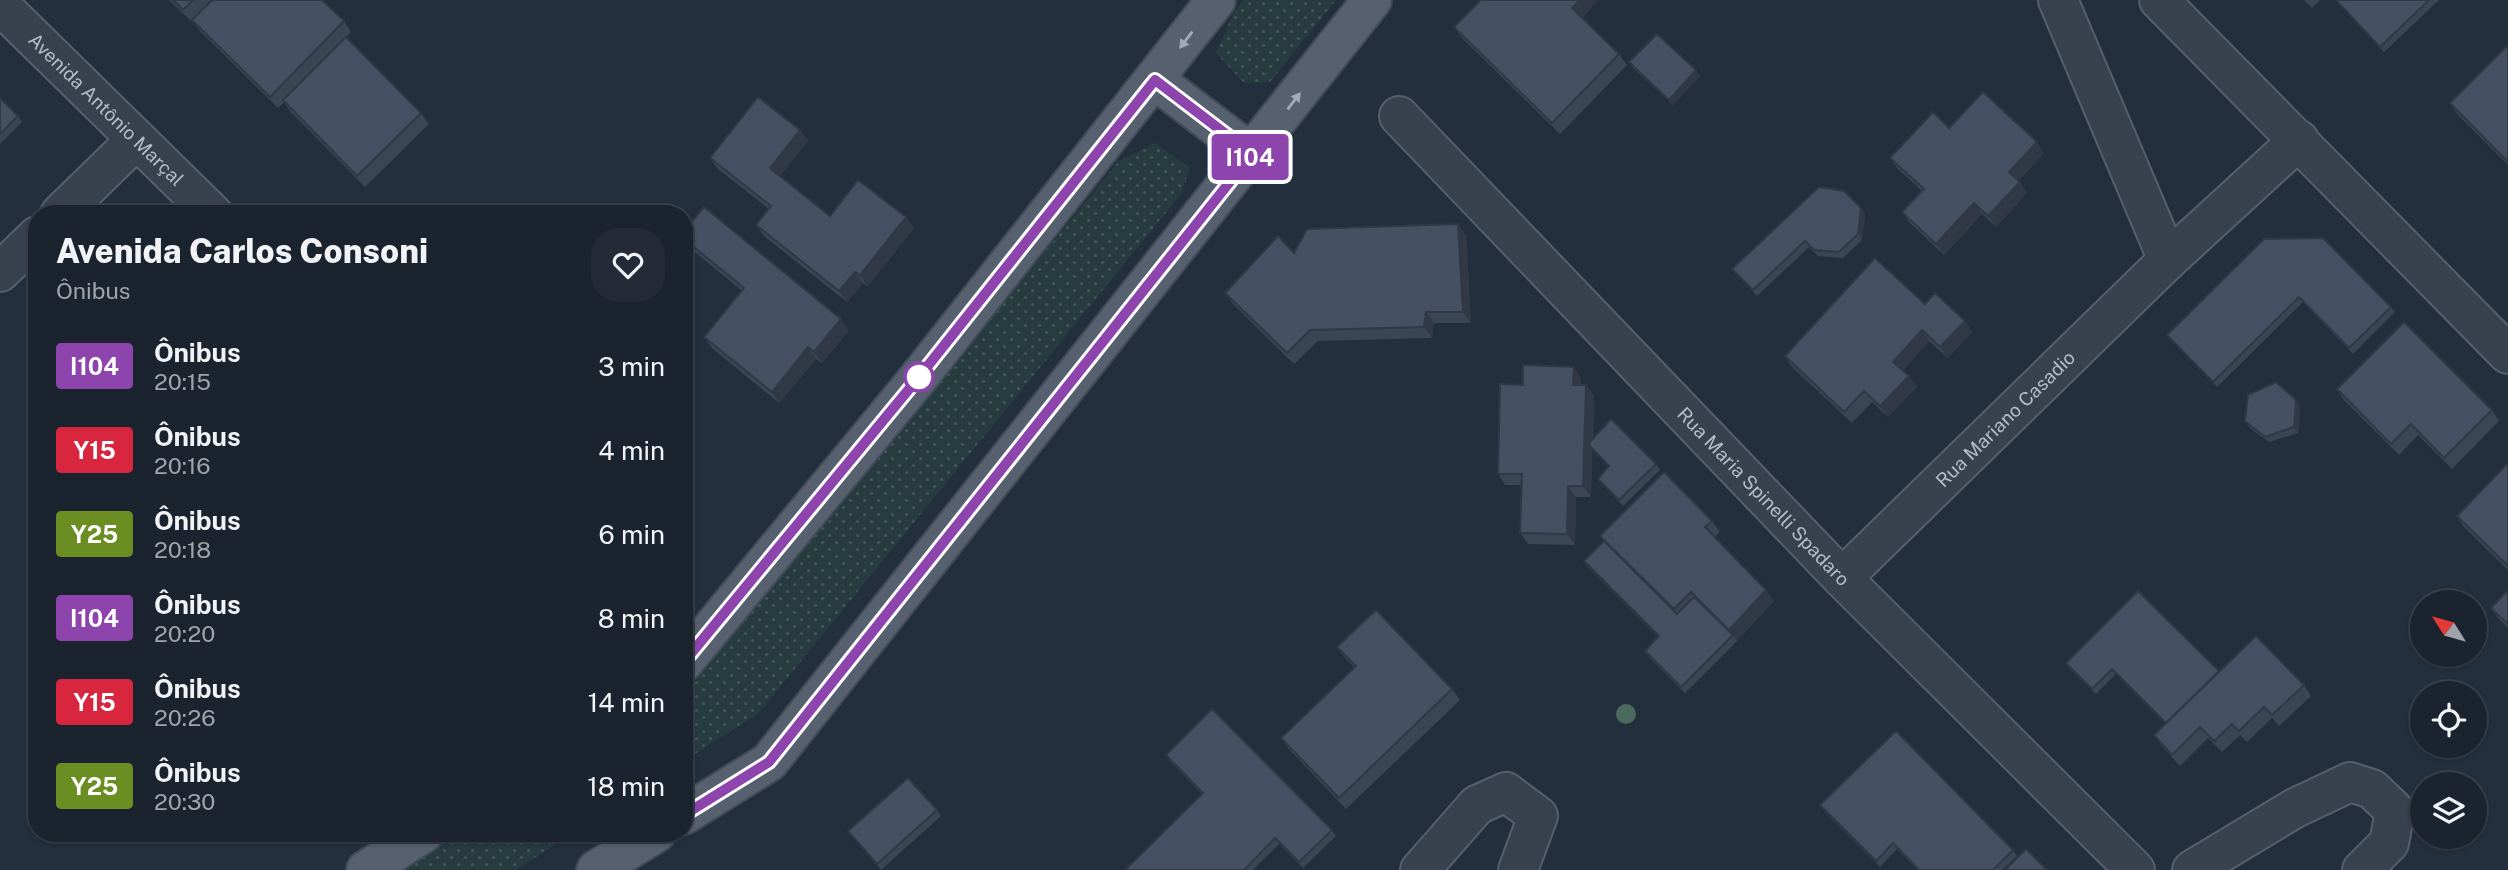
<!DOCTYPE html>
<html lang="pt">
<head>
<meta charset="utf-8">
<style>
	:root { --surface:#1b232e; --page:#242b36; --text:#f1f3f6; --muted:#a0a4aa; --line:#39404a }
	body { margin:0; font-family:"Public Sans",sans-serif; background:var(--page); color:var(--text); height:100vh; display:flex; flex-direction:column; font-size:26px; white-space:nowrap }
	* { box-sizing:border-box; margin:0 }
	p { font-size:23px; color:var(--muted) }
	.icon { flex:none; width:38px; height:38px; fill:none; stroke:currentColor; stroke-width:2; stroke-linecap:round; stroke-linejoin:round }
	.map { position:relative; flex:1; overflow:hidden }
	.details { position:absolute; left:28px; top:205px; width:665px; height:637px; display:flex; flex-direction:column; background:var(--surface); border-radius:28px; box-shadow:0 2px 5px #0004,0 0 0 2px var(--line) }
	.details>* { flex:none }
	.badge { padding:0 14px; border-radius:5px; font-size:24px; line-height:46px }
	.needle { width:46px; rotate:307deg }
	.fabs { position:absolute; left:2410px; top:590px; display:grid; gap:14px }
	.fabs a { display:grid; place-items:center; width:77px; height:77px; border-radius:50%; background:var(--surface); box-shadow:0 2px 5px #0004,0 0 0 2px var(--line); font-size:35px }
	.map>.badge { position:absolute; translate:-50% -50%; box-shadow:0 0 0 4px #fff }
	.round { display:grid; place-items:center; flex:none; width:74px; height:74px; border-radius:28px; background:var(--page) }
	.headline { display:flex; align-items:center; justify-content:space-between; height:119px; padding:0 28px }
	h1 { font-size:33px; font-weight:800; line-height:52px }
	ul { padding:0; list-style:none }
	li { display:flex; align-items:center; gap:21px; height:84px; padding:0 28px }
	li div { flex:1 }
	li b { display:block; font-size:26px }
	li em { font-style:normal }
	li .badge { min-width:77px; font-weight:700; text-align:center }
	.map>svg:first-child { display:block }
	.grass { fill:url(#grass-dots) }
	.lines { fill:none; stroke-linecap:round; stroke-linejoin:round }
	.minor-casing { stroke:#565f6c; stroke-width:42 }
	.major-casing { stroke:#414a57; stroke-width:42 }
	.minor { stroke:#38414e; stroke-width:38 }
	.major { stroke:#56606e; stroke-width:38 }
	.tree { fill:#4b6a5d }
	.wall { fill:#3b4654 }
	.shaded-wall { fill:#303945 }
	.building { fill:#455162; stroke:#303945; stroke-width:2 }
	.oneway { fill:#a1aab7 }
	.line-casing { stroke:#fff; stroke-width:16 }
	.line { stroke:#8e44ad; stroke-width:10 }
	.stop-dot { fill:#fff; stroke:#8e44ad; stroke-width:3.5 }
	.labels { text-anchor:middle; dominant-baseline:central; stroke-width:6; stroke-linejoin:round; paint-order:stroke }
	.street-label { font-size:19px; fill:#b4bcc9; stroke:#1d2633 }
</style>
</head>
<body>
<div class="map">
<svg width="2508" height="870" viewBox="0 0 2508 870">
	<defs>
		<pattern id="grass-dots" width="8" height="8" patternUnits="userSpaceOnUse" patternTransform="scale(1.75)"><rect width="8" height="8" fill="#263c3f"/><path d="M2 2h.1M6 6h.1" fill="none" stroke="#435659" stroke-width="1.8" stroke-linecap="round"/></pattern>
	</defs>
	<rect width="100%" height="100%" fill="#242f3e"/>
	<path class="grass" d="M1243,0H1336L1270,82L1244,83L1216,53L1234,12Z
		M1155,143L1190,168L1181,194L759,713L684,761V687L694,681L1119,161Z
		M456,833H573L516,870H398Z"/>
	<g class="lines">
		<defs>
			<g id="minor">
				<path d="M2058,0L2168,260"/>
				<path d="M2159,0L2508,354"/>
				<path id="s1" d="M0,5L213,214"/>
				<path id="s2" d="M1399,116L1842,578L2135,870"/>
				<path d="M60,214L136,140"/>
				<path d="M0,272L37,236"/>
				<path id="s3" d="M1842,578L2168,260L2299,140"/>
				<path d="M1420,870L1477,805L1506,792L1538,816L1518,870"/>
				<path d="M2192,870L2295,808L2350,782L2372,789L2395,811L2389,843L2362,870"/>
			</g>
			<path id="major" d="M1155,80L1252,154
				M684,662L919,377L1216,0
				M684,815L769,762L1372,0
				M366,870L424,833
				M596,870L656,833"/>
		</defs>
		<use href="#minor" class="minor-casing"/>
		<use href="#major" class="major-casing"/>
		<use href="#minor" class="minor"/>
		<use href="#major" class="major"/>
	</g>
	<circle class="tree" cx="1626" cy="714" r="10"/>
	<path class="wall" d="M169,0H211L191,21Z
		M2304,0H2320L2312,8Z
		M2335,0H2439L2384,52Z
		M1597,1L1582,18L1619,54L1627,65L1560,134L1462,38L1454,27Z
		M192,20L344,21L351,32L346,37L421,113L429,124L365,187L290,111L284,102L278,108L200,31Z
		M2508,45V165L2457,114L2450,103Z
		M1629,62L1696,70L1700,76L1673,105L1633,68Z
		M0,98L18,116L22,122L0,144Z
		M1949,128L2044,153L2018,181L2027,193L1996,227L1982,214L1944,255L1910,223L1902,212L1922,191L1898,169L1890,158Z
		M800,130L808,141L780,176L830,216L906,217L914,228L868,286L863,283L847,302L764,236L756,225L769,209L718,169L710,158Z
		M1865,214L1862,240L1843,258L1818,256L1809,247L1757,296L1732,269Z
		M684,232L841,319L849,330L822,363L816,359L779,403L712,348L704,337L741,290L689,247L684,241Z
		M1466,235L1471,323H1434L1432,338L1318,341L1294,364L1233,304L1225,293Z
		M2264,239L2391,307L2395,312L2353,354L2303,302L2217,387L2171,340L2167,335Z
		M1925,304L1965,321L1972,332L1948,358L1929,341L1903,370L1909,376L1917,387L1888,417L1872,402L1852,423L1792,367L1785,356Z
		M1581,378V385H1586L1594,396L1593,439L1656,464L1660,470L1623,506L1602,484L1598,479L1609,467L1592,449L1591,497H1576L1575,545L1528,544L1520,533L1522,485H1505L1498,474L1523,385Z
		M2337,389L2492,410L2499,421L2452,469L2418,435L2399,455L2344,400Z
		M2296,400L2300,405L2298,433L2269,442L2249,427L2245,421Z
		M2508,463V570L2464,527L2457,516Z
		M1712,521L1720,532L1714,537L1774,601L1737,641L1685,693L1649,657L1645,651L1658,637L1588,567L1584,561L1604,541L1600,536Z
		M2508,590V628L2499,619L2491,608Z
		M1337,647L1452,689L1460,700L1346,809L1289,749L1281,738L1354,667L1345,658Z
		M2066,663L2219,672L2304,685L2311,696L2279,726L2272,718L2247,742L2240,735L2222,752L2208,738L2180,766L2162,746L2154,735L2166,724L2116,674L2096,694L2070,669Z
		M1166,755L1332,830L1336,836L1303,868L1279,844L1253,870H1125L1202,794L1170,761Z
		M1820,805L2013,850L2017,856L2002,870H1918L1897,849L1880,867L1824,811Z
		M937,810L941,816L881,870L848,831Z
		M198,833H225L206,844Z
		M255,833H266L258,838Z"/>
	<path class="shaded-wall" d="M1580,0H1596L1597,1L1580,19L1572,8Z
		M1696,70L1700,76L1673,105L1669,100Z
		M800,130L808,141L778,179L770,168Z
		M2037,142L2044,153L2017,183L2009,172Z
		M2020,182L2027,193L1996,227L1988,216Z
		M1974,203L1982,214L1944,255L1936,244Z
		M1861,208L1865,214L1862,240L1858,234Z
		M906,217L914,228L868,286L860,275Z
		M1458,224L1466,235L1471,323L1463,312Z
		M855,272L863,283L847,302L839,291Z
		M1426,312L1434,323L1432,338L1424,327Z
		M841,319L849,330L822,363L814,352Z
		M1965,321L1972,332L1948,358L1940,347Z
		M1922,330L1929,341L1901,373L1893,362Z
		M808,347L816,359L779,403L772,392Z
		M1574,367L1581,378V396L1573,385Z
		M1909,376L1917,387L1888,417L1880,406Z
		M1586,385L1594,396L1592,448L1588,444L1592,449L1591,497L1583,486Z
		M2296,400L2300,405L2298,433L2294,427Z
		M1568,486L1576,497L1575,545L1567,534Z
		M1766,590L1774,601L1737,641L1729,630Z"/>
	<path class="building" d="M173,0H193L183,10Z
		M212,0H322L344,21L270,97L192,20Z
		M1481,0H1580L1572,8L1619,54L1552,123L1454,27Z
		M2336,0H2429L2380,47Z
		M1657,34L1696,70L1669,100L1629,62Z
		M346,37L421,113L357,176L283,100Z
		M2508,45V162L2450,103Z
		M1983,92L2037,142L2009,172L2020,182L1988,216L1974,203L1936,244L1902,212L1924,189L1890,158L1933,112L1949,128Z
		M758,97L800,130L770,168L830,216L858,180L906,217L860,275L855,272L839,291L756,225L771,206L710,158Z
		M0,98L18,116L0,134Z
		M1819,187L1844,191L1861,208L1858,234L1839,252L1814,250L1805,241L1753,290L1732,269Z
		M704,207L841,319L814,352L808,347L772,392L704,337L744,288L684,239V232Z
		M1458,224L1463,312H1426L1424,327L1310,330L1287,353L1225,293L1278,236L1294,253L1307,229Z
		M2323,238L2391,307L2349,348L2299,297L2213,382L2167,335L2264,239Z
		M1875,258L1925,304L1935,293L1965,321L1940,347L1922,330L1893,362L1909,376L1880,406L1864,391L1844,412L1785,356Z
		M2404,322L2492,410L2444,458L2411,424L2391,444L2337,389Z
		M1523,365L1574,367L1573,385H1586L1583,486H1568L1567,534L1520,533L1522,474H1498L1500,384L1523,385Z
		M2276,382L2296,400L2294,427L2265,437L2245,421L2248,395Z
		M1611,419L1656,464L1619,500L1598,479L1609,466L1588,444Z
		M2508,463V566L2457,516Z
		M1664,472L1712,521L1705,527L1766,590L1729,630L1691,592L1674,609L1600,536Z
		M1604,541L1677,614L1694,597L1733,635L1681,687L1645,651L1659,636L1584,561Z
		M2508,590V624L2491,608Z
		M2138,591L2219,671L2166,723L2112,669L2092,689L2066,663Z
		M1376,610L1452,689L1339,798L1281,738L1356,666L1337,647Z
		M2256,636L2304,685L2272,715L2264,707L2239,731L2232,724L2214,741L2200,727L2172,755L2154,735Z
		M1212,709L1332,830L1299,862L1275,838L1244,870H1125L1203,793L1166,755Z
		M1896,731L2013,850L1993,870H1919L1893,843L1876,861L1820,805Z
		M908,778L937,810L877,864L848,831Z
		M2026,849L2047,870H2005Z"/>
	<defs><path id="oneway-solid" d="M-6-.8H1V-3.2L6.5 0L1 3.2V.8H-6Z" transform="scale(1.75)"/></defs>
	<g class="oneway">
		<use href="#oneway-solid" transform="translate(1186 40) rotate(127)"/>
		<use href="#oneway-solid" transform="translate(1294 101) rotate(-52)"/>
	</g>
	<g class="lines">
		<defs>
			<path id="line" d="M684,662L919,377L1155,80L1252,154L769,762L684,815"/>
		</defs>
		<use href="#line" class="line-casing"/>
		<use href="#line" class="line"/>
	</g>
	<circle class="stop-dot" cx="919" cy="377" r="14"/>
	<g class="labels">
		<g class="street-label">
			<text stroke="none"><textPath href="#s1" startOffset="149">Avenida Antônio Marçal</textPath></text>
			<text stroke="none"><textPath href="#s3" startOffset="228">Rua Mariano Casadio</textPath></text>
			<text stroke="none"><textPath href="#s2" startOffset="527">Rua Maria Spinelli Spadaro</textPath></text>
		</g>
	</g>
</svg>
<div class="fabs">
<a><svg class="needle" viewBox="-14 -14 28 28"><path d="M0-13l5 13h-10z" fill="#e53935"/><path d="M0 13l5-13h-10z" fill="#a0a4aa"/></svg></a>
<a><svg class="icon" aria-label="locate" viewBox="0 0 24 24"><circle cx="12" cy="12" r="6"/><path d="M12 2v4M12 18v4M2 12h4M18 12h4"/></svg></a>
<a><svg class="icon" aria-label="layers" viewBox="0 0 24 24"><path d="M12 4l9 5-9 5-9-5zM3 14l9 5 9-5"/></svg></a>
</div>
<b class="badge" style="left:1250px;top:157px;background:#8e44ad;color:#fff">I104</b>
<section class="details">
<div class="headline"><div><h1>Avenida Carlos Consoni</h1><p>Ônibus</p></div><a class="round"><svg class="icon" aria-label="heart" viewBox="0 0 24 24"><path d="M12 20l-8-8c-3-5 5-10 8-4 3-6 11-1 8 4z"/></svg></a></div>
<ul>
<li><span class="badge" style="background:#8e44ad;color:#fff">I104</span><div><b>Ônibus</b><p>20:15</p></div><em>3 min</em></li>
<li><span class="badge" style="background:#d7263d;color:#fff">Y15</span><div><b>Ônibus</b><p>20:16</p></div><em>4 min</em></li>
<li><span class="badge" style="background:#6b8e23;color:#fff">Y25</span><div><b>Ônibus</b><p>20:18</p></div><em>6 min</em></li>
<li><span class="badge" style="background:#8e44ad;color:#fff">I104</span><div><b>Ônibus</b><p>20:20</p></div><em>8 min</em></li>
<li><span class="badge" style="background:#d7263d;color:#fff">Y15</span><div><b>Ônibus</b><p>20:26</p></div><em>14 min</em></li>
<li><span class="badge" style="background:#6b8e23;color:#fff">Y25</span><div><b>Ônibus</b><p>20:30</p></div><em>18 min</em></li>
</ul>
</section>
</div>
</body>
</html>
